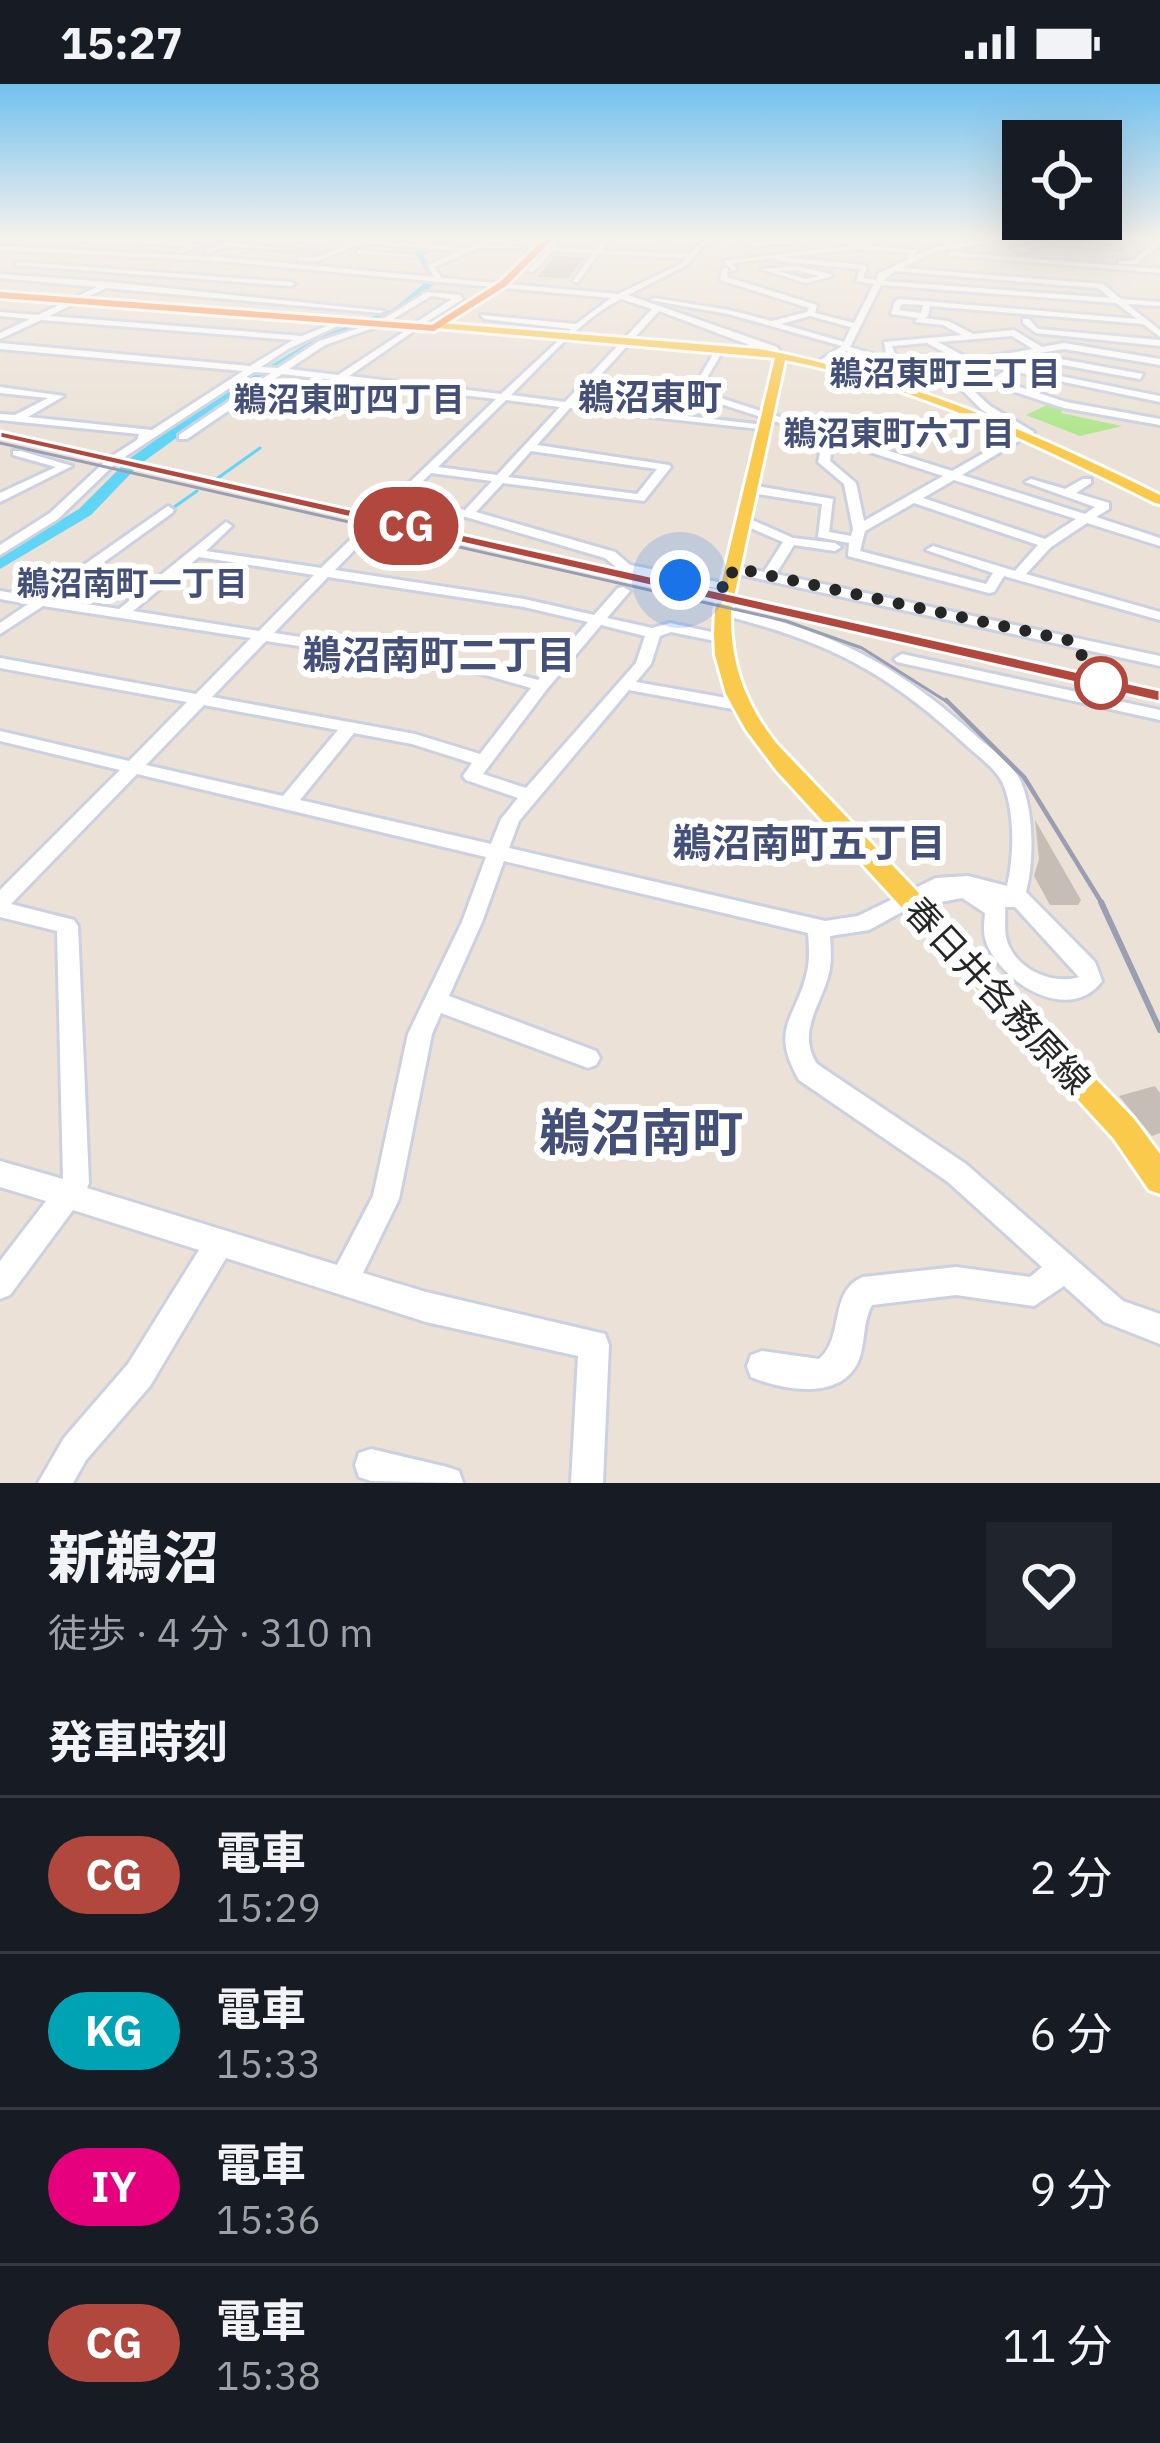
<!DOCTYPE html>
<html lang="ja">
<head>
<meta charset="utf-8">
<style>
	:root { --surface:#171b24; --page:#20242c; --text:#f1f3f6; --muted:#9ea1a6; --line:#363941 }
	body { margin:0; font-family:"IBM Plex Sans","Noto Sans JP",sans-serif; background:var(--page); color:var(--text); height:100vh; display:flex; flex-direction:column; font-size:45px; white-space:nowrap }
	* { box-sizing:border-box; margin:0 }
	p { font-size:39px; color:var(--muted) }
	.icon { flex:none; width:66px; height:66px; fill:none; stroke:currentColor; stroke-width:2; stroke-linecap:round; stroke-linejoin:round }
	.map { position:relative; height:1399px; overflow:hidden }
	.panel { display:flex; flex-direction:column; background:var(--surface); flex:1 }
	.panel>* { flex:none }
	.badge { padding:0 24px; border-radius:39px; font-size:42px; line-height:78px }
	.tools { position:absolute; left:1002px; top:36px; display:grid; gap:24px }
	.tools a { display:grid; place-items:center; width:120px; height:120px; border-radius:0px; background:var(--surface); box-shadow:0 12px 48px #0002; font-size:60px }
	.you { position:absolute; width:60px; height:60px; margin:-30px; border:9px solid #fff; border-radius:50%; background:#1a73e8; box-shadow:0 0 0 18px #1a73e833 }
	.map>.badge { position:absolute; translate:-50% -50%; box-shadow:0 0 0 6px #fff }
	h2 { padding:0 48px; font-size:45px; line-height:108px }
	.round { display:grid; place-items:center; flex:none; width:126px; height:126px; border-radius:0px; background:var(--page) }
	.head { display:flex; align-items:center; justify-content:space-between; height:204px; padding:0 48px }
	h1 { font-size:57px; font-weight:800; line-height:90px }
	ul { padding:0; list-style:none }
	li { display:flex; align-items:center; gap:36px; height:156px; padding:0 48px; border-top:3px solid var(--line) }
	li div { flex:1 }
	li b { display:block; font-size:45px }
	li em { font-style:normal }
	li .badge { min-width:132px; font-weight:700; text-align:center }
	.status { display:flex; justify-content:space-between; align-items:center; height:84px; padding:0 60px; background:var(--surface); direction:ltr }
	.status svg { height:33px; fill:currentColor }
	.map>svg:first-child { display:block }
	.green { fill:#b0e68d }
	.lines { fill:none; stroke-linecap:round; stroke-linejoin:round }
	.stream { stroke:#60d5f6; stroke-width:3 }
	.river { fill:#60d5f6; fill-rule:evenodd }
	.building { fill:#c6beb6 }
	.minor-casing { stroke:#cbd1e1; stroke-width:6 }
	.major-casing { stroke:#fff; stroke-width:6 }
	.highway-casing { stroke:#fff; stroke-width:6 }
	.minor { fill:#fff; fill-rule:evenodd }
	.major { fill:#faca4c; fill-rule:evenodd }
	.highway { fill:#ff924d; fill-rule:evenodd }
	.rail-far2 { stroke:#999eb3; stroke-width:3 }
	.rail-far1 { stroke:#999eb3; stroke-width:4.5 }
	.rail { stroke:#999eb3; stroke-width:6 }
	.line { fill:#b2473e; stroke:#fff; stroke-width:3 }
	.walk { stroke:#262626; stroke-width:12; stroke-dasharray:0 21.6 }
	.stop-dot { fill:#fff; stroke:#b2473e; stroke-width:6 }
	.labels { text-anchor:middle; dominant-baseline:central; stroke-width:12; stroke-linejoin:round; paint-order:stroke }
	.far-neighbourhood-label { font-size:33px; font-weight:bold; fill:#455079; stroke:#fff }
	.far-quarter-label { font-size:36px; font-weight:bold; fill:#455079; stroke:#fff }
	.street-label { font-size:36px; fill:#262626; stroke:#fff }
	.neighbourhood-label { font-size:39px; font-weight:bold; fill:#455079; stroke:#fff }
	.near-quarter-label { font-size:51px; font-weight:bold; fill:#455079; stroke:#fff }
</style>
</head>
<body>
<div class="status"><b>15:27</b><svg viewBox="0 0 49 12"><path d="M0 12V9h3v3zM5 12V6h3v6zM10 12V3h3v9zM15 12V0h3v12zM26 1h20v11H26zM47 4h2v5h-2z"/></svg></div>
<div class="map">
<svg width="1160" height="1399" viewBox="0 0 1160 1399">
	<rect width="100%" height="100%" fill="#ebe1d6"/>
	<path class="green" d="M1051,319L1065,323L1061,329L1122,342L1080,352L1026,331Z"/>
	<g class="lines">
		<path class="stream" d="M215,396L260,364
			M170,426L197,407"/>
		<path class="river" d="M443,154H453L423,172L441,194L401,229L326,257L215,326L139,381L91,431L0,485V472L79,425L129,375L205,320L318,253L393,225L431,194L415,169Z"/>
	</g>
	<path class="building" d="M555,172L585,173L569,194L537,193Z
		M1035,736L1081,816L1078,821H1050L1034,792L1039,775Z
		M1155,1002L1160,1009V1049L1152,1052L1119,1012Z"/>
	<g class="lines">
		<defs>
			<path id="minor" d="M143,154L194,160L221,154L178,170L176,167L189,162L137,159Z
				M237,154H246L234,159L318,168L227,162L208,169L205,167Z
				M327,154L467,164L491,154H499L487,160L526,164H479L434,183L442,194L618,210L683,179L687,174L599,170L577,199L573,197L593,169L553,167L533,188L527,187L546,167L543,164L554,160L556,164L596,165L604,154H610L602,166L690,170L700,159L726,154L704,161L687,181L628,211L777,263L784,274L659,227L575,319L765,341L770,344L769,346L570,324L537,361L669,381L671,383L644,417L503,399L476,428L615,468L630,481L733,501V507L621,487L605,474L466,433L398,421L335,486L524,515L594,531L618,504L623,503L630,507L607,534L652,544L670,539L725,551L727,554L720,558L671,548L660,552L651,580L636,598L738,616L744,618L746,621L744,624L738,626L629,606L519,737L509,764L825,837L858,832L936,794L968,792L1007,802C1014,773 1015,731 1004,702C998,686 979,673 967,662C885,586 825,556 718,530L716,527L723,523C831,547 893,577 976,652C991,665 1013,680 1021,698C1034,729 1034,777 1026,808L1095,878L1102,897C1070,941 1001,899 986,858C983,849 984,839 985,829L962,814L909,824L869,846L830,852C831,866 832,880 828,893C819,924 797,949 817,980L966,1080L1123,1217L1160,1230V1260L1104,1238L1064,1202L1034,1222L956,1211L872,1221C862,1239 866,1260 858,1278C840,1317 783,1306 751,1293L747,1282L751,1271L762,1267L819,1275C845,1254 828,1207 863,1193L956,1183L1030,1193L1042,1183L948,1098L799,996C769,943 796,936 807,888C810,875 809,862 808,849L504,777L482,838L449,912L596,967L600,974L596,981L588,984L441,929L432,950L399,1115L363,1189L426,1208L605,1250L609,1261L603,1399H571L578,1272L426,1238L226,1174L150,1302L86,1376L73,1399H38L64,1354L128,1280L199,1166L73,1126L10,1211L0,1215V1177L46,1117L0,1103V1077L63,1095L57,847L0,833V806L120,686L0,657V647L129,677L187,618L0,584V574L196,610L251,554L43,522L0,550V539L28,520L0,515V507L38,513L168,422L174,426L172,429L53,515L119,525L226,438L232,442L206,467L321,484L496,315L282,290L187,355H179V351L271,289L254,288L117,378L58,435L0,471V461L50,429L109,374L137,356L139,350L0,336V330L15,331L48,314L0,309V303L64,312L28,333L152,346L243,287L0,265V259L250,282L293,256L41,236L0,255V249L30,235L0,232V228L38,231L97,203L0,194V190L109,198L384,227L380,229L106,204L49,232L302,252L342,236V240L288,265L261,283L278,284L319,257L378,238L427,208L460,211L463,215L425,239L418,237L452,215L431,212L385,240L325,261L289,285L338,291L411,243L414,247L349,292L501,310L571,245L484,235L481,231L576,240L611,214L218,177L0,166V162L218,173L434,193L428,181L459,167L362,159L318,177L297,176L299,173L315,174L353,158ZM621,215L652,225L565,318L511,311C542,281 583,233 621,215ZM506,316L560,323L497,391L438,383ZM531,367L657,385L637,410L508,393ZM431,389L492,397L465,426L405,415ZM199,473L314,491L259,547L133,527ZM328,493L524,523L588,538L538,596L483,581L274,549ZM601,541L645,552L636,579L526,704L483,690L547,605ZM266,557L482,590L531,604L480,670L415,650L212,613ZM204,621L338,646L283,712L146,681ZM354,649L412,660L472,679L463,692L466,696L518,714L501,735L491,760L300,716ZM137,690L486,773L462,838L408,950L373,1112L337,1181L87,1104L89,1099L78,842L74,836L11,820ZM1005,823H1015L1079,893C1051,902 1013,884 1006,853C1004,844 1006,832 1005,823Z
				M658,154H675L661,156Z
				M735,154L753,158L831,156L752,162Z
				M994,154H1008L934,168L902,184L1103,200L1121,215L1160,218V222L1127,220L1160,246V253L1143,240L930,222L928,232L924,234L948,237L973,250L1014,246L1042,263L1064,259L1160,275V281L1064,265L1033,270L1143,290L1140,295L1029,275L1025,271L989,278L1160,312V318L1016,288L1001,297L1066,318L1160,335V341L1064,324L991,300V296L1006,286L960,277L927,259L892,262L895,270L890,275L963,297L990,322L1034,348L962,391L1085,430L1095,423L1025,398L1031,395L1065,405L1083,395H1091V399L1076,409L1109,419V425L1096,433L1160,454V462L1087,439L1051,463L1026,490L1160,528V536L1004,492L994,508L989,509L848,472L849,459L818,453L822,420L751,409L745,405L751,401L833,415L829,448L851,452L853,445L844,400L818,378L822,361L829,355L690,310L716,265L723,267L699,307L836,351L845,350V353L952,387L1021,348L982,326L957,301L846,267L822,283H816V279L842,262L728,230L650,216L654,214L729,226L772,237L807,228L809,224L720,196L722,185L725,183L728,185L727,193L817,221L815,229L854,239L874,200L856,197L860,185L778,177L775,174L732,179L736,185L733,187L724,177L857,161L917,166L914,172L932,164ZM857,165L910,169L907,173L909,175L879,189L876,196L863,194L867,183L864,181L781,173ZM895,187L1098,204L1110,214L883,197ZM881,201L1116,219L1137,235L899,215L895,217L891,230L918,234L915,238L943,241L962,251L884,258L886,269L883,273L850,263ZM902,220L923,221L921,229L899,226ZM810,232L850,243H851L844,258L781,240ZM1012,252L1033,265L986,273L987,277L966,273L938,258ZM839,358L943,392L864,437L856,399L830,377L832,362ZM954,396L1076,435L1045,455L923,414ZM914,419L1038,461L1015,487L933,462L926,466L993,489L986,500L860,467L865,447Z
				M1119,154L1160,155V160L1137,180H1120L1118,177H1133L1154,158Z
				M1049,156L1118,163L1121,165L1049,160L1026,165L1031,166L1029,169L1011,165Z
				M359,166L410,171L413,173L357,169Z
				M950,168L1160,185V189L948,171Z
				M17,178L291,198L295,200L291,202L15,181Z
				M796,182L831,190L832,192L806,199L761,185ZM796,186L819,192L806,195L778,187Z
				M1023,235H1029L1038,245L1160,256V262L1036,249L1023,239Z
				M13,367H21L72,382L0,418V409L56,383L13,371Z
				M743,432L793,454L835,459L841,463L835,467L794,461L776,490L1160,572V582L728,488V482L733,481L764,488L783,458L739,439L737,436Z
				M902,570L1160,626V636L897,578L894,575Z
				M371,1365L447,1383L459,1387L463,1399L371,1397L359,1393L355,1381L359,1369Z"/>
			<path id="major" d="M440,239L759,265C901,292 1031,347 1160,411V420L1155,419C1037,360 916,302 785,276L731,527C730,578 744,618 776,659L1134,1035L1160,1070V1110L1149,1106L1114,1055L776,686L746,646L726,610L715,571L714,550L715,527L775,274L437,244Z"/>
			<path id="highway" d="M545,154H554L506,202L434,247L0,214V208L432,241L500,198Z"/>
		</defs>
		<use href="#minor" class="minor-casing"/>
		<use href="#major" class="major-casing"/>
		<use href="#highway" class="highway-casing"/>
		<use href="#minor" class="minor"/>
		<use href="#major" class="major"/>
		<use href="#highway" class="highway"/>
		<path class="rail-far2" d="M0,359L786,537L862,564L949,619
			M837,539L1160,612"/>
		<path class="rail-far1" d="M946,616L1024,693L1103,821"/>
		<path class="rail" d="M1101,818L1160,946"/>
	</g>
	<linearGradient id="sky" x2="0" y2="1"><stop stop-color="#71c1ee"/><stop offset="0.44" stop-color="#f6f2ed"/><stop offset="1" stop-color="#f6f2ed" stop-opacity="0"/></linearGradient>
	<rect width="1160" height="350" fill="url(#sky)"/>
	<path class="line" d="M0,347L1160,606V618L0,354Z"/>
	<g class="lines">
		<path class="walk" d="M680,496L728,504L733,485H740L1072,557L1101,599"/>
	</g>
	<circle class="stop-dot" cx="1101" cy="599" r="24"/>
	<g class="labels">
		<g class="far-neighbourhood-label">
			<text x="945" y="288">鵜沼東町三丁目</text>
			<text x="349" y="314">鵜沼東町四丁目</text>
			<text x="899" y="348">鵜沼東町六丁目</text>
			<text x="132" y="498">鵜沼南町一丁目</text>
		</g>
		<g class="far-quarter-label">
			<text x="650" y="312">鵜沼東町</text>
		</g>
		<g class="street-label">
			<text transform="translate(998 911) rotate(47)">春日井各務原線</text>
		</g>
		<g class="neighbourhood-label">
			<text x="439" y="570">鵜沼南町二丁目</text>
			<text x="809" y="758">鵜沼南町五丁目</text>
		</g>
		<g class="near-quarter-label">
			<text x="641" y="1048">鵜沼南町</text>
		</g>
	</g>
</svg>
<div class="tools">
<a><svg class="icon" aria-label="locate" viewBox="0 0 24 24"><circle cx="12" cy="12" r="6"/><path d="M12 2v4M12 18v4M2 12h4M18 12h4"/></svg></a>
</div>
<div class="you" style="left:680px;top:496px"></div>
<b class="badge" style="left:406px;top:442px;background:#b2473e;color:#fff">CG</b>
</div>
<section class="panel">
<div class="head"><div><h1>新鵜沼</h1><p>徒歩 · 4 分 · 310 m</p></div><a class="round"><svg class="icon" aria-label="heart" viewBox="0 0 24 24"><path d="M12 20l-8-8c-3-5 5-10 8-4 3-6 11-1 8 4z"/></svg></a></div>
<h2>発車時刻</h2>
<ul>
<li><span class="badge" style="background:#b2473e;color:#fff">CG</span><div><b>電車</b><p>15:29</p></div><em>2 分</em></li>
<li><span class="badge" style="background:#00a3b4;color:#fff">KG</span><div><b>電車</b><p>15:33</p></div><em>6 分</em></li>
<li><span class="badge" style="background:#e6007e;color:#fff">IY</span><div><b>電車</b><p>15:36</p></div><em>9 分</em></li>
<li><span class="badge" style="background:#b2473e;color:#fff">CG</span><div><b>電車</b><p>15:38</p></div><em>11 分</em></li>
</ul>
</section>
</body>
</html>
